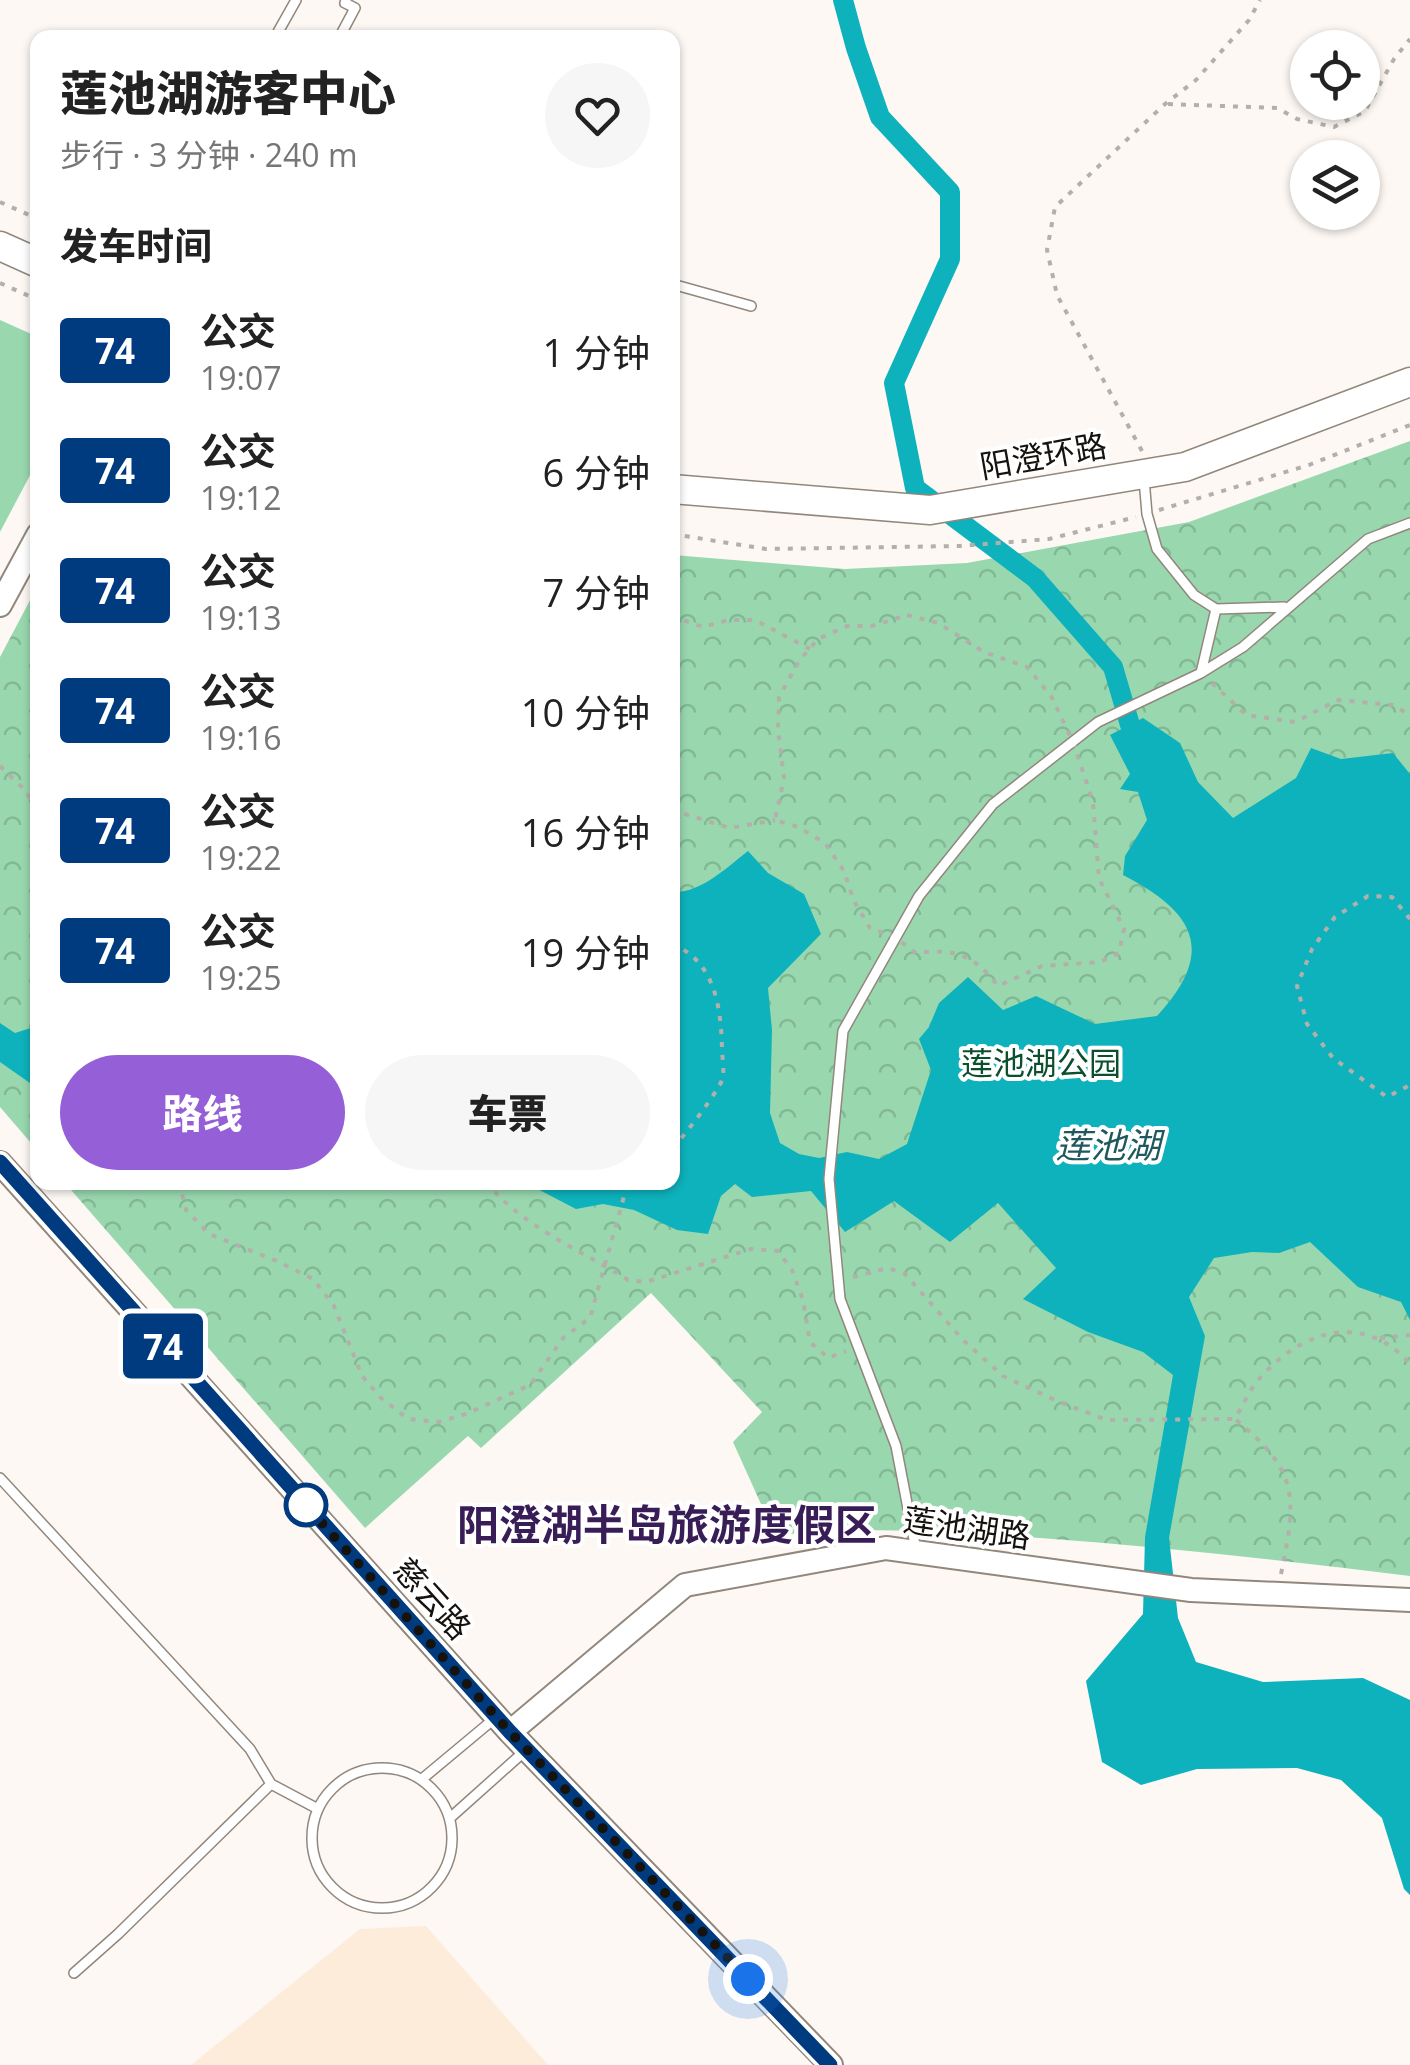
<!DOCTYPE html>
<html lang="zh">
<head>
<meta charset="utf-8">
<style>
	:root { --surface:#fff; --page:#f6f6f6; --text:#222; --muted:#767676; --accent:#955fd8 }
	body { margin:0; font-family:"Open Sans","Noto Sans SC",sans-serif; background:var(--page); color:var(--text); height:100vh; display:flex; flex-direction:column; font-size:38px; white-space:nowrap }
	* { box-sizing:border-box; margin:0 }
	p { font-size:32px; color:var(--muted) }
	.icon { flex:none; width:55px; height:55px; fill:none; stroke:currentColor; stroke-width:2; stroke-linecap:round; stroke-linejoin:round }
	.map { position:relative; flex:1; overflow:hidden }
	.side { position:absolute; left:30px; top:30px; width:650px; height:1160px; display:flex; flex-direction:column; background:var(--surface); border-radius:20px; box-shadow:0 2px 8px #0004 }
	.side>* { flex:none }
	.badge { padding:0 20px; border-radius:8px; font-size:35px; line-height:65px }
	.tools { position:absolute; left:1290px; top:30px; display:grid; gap:20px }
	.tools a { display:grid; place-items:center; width:90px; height:90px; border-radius:50%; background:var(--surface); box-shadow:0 2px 8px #0004; font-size:50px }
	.you { position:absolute; width:50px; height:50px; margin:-25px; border:8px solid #fff; border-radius:50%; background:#1a73e8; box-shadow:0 0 0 15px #1a73e833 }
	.map>.badge { position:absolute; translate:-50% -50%; box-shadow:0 0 0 5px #fff }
	h2 { padding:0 30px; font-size:38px; line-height:90px }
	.round { display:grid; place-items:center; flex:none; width:105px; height:105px; border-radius:52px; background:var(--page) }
	.headline { display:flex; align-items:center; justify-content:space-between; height:170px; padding:0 30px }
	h1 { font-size:48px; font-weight:800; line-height:75px }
	.action { display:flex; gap:20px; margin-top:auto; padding:20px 30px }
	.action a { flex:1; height:115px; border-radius:60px; background:var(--accent); color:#fff; font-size:40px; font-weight:800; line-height:115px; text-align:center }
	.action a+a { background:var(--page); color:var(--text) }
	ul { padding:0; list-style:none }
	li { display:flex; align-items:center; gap:30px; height:120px; padding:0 30px }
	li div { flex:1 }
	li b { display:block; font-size:38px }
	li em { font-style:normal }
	li .badge { min-width:110px; font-weight:700; text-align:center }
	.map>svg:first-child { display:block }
	.commercial { fill:#feecdb }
	.green { fill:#99d8af }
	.park { fill:url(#park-crowns) }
	.water { fill:#0eb2bc }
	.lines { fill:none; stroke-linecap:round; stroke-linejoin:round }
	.canal { stroke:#0eb2bc; stroke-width:20 }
	.service-casing { stroke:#92877c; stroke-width:12 }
	.tertiary-casing { stroke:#92877c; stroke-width:26 }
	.secondary-casing { stroke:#92877c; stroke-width:31 }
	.path { stroke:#b4afaa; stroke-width:4; stroke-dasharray:5 8; stroke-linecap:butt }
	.service { stroke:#fff; stroke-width:9 }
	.tertiary { stroke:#fff; stroke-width:22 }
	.secondary { stroke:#fff; stroke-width:28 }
	.line-casing { stroke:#fff; stroke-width:22 }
	.line { stroke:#003b80; stroke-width:15 }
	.walk { stroke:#16120e; stroke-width:10; stroke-dasharray:0 18 }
	.stop-dot { fill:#fff; stroke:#003b80; stroke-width:5 }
	.labels { text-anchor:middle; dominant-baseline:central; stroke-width:8; stroke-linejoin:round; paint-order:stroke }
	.street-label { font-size:32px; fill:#16120e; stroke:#fff }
	.park-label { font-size:32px; fill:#0a502e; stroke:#fff }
	.water-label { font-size:35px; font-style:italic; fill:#20595d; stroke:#fff }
	.district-label { font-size:42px; font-weight:bold; fill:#381d57; stroke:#fff }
</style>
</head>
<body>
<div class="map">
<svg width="1410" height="2065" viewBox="0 0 1410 2065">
	<defs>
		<pattern id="park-crowns" width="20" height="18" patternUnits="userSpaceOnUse" patternTransform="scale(2.5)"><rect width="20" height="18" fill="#99d8af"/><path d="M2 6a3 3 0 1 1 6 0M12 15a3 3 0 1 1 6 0" fill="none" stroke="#83b895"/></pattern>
	</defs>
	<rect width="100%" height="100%" fill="#fdf8f3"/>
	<path class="commercial" d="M426,1926L548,2065H191L360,1929Z"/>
	<path class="green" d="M0,320L38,337L37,462L0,532Z"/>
	<path class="park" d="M1410,441V1576C1287,1561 1164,1547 1040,1538C951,1531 864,1526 775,1535L733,1442L762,1412L651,1293L481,1448L468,1436L365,1528L65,1183L672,1182L673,555L845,569L967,563L1189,522Z
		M37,587V1150L0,1107V657Z"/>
	<path class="water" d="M1143,718L1180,743L1198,782L1233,818L1296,778L1311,748L1341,759L1393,753L1410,774V1320L1401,1302L1358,1287L1310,1242L1279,1253L1252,1252L1214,1258L1189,1297L1205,1336L1169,1538L1178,1618L1196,1662L1263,1682L1363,1678L1410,1700V1895L1404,1889L1382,1818L1341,1780L1297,1768L1197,1769L1141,1785L1102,1762L1086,1681L1143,1614L1145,1537L1173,1375L1143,1352L1088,1332L1023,1299L1056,1268L998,1203L950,1242L894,1201L845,1232L811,1191L752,1197L735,1184L721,1196L708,1234L677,1230L634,1210L603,1204L576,1209L526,1183L672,1182L673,892C701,893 726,868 748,851L768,873L804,894L821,934L768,988L772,1030L770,1113L780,1143L799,1154L819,1158L847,1152L879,1159L907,1144L931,1070L919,1039L929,1027L939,1003L968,977L1003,1010L1036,996L1095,1024L1157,1016C1217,951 1195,912 1123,875L1125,856L1147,820L1138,792L1120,789L1130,774L1110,735Z
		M0,1023L15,1033L37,1026V1088L0,1062Z"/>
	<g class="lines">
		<path class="canal" d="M843,0L856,48L880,117L950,192V259L894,383L915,488L1035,578L1113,667L1130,725"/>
		<defs>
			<path id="service" d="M288,38L278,32L296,0
				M339,38L355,8L345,3L346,0
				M672,284L751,306
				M1144,479L1147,514L1157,549L1194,595L1216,609L1284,607
				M1201,673L1216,609
				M0,1478L250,1749L271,1784
				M916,1550L896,1446L840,1299L829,1179L843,1031L919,896L993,804L1098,722L1201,673L1243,647L1368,539L1410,523
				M312 1838a70 70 0 1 1 140 0a70 70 0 1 1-140 0Z
				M422,1779L494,1719
				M450,1818L526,1750
				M74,1973L118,1934L271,1784L318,1809"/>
			<path id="tertiary" d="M0,605L38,535
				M0,1163L510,1732L831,2065
				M510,1732L685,1585L886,1548L1191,1590L1410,1600"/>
			<path id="secondary" d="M0,246L38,263
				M672,489L930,510L1185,467L1410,382"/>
		</defs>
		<use href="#service" class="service-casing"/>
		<use href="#tertiary" class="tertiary-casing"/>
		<use href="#secondary" class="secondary-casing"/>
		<path class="path" d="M1168,104L1277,108L1297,119L1334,127L1365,111L1394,59L1410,39
			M0,202L38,219
			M0,283L38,300
			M1142,451L1057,295L1047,250L1055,207L1165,104L1196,80L1249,20L1260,0
			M1159,510L1309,465L1410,425
			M672,534L766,549L959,546L1049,539L1136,517
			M907,615L938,623L984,652L1027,667L1051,696L1073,742L1093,802L1099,878L1124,929L1119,953L1100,962L1042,966L998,986C974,955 955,948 916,953L896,938L870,928L854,901L844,871L825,843L798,827L775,820L784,778L778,730L779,697L799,661L818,639L847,626H872Z
			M672,616L703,627L728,620H755L810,649
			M1212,683L1246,715L1295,722L1338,700L1393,705L1410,715
			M0,766L26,791L38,813
			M672,810L730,828L775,820
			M1410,919L1392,897L1368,896L1335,917L1312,949L1297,986L1307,1024L1333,1058L1387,1097L1410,1085
			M672,944C715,961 721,1007 722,1049C722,1058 725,1071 722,1080C719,1090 681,1141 672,1148
			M179,1182L186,1210L209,1234L277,1261L313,1279L334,1306L362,1376L381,1398L408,1419L438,1422L466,1414L530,1385L564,1337L590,1318L628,1182
			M486,1182C524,1228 579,1249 628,1280L646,1282L751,1249L778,1251L792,1270L803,1300L810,1342L828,1358L846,1351
			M853,1277L888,1268L905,1274L963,1340L1003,1376L1057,1401L1107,1420L1235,1419
			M1380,1338L1410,1335
			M1281,1574C1297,1496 1299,1472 1235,1419C1243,1405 1250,1389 1260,1378C1302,1330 1364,1311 1410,1364"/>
		<use href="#service" class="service"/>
		<use href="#tertiary" class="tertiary"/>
		<use href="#secondary" class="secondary"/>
	</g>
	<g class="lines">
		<defs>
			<path id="line" d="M0,1162L510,1732L830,2065"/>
		</defs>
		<use href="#line" class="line-casing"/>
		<use href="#line" class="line"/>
		<path class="walk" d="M306,1505L302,1501L510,1732L748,1979"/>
	</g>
	<circle class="stop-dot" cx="306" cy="1505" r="20"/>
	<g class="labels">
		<g class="street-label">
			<text transform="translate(1043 455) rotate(-10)">阳澄环路</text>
			<text transform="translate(967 1527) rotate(8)">莲池湖路</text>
			<text transform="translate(433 1598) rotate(48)">慈云路</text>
		</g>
		<g class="park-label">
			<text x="1041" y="1062">莲池湖公园</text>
		</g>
		<g class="water-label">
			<text x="1108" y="1144">莲池湖</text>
		</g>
		<g class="district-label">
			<text x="667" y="1523">阳澄湖半岛旅游度假区</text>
		</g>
	</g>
</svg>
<div class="tools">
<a><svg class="icon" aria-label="locate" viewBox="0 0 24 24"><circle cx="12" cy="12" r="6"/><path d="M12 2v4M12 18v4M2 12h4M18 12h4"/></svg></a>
<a><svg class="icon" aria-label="layers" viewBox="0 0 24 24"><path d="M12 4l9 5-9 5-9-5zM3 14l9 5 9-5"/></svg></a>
</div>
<div class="you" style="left:748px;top:1979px"></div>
<b class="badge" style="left:163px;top:1346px;background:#003b80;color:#fff">74</b>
<section class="side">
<div class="headline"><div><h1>莲池湖游客中心</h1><p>步行 · 3 分钟 · 240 m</p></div><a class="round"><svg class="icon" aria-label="heart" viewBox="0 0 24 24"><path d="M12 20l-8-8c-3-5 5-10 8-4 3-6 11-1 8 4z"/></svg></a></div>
<h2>发车时间</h2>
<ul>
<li><span class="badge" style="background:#003b80;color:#fff">74</span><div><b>公交</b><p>19:07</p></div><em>1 分钟</em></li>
<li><span class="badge" style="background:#003b80;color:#fff">74</span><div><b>公交</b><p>19:12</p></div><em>6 分钟</em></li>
<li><span class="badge" style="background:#003b80;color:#fff">74</span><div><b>公交</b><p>19:13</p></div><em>7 分钟</em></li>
<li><span class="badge" style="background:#003b80;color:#fff">74</span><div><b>公交</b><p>19:16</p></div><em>10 分钟</em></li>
<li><span class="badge" style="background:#003b80;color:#fff">74</span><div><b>公交</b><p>19:22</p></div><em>16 分钟</em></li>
<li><span class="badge" style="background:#003b80;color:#fff">74</span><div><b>公交</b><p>19:25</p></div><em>19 分钟</em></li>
</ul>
<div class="action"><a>路线</a><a>车票</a></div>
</section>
</div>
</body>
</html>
